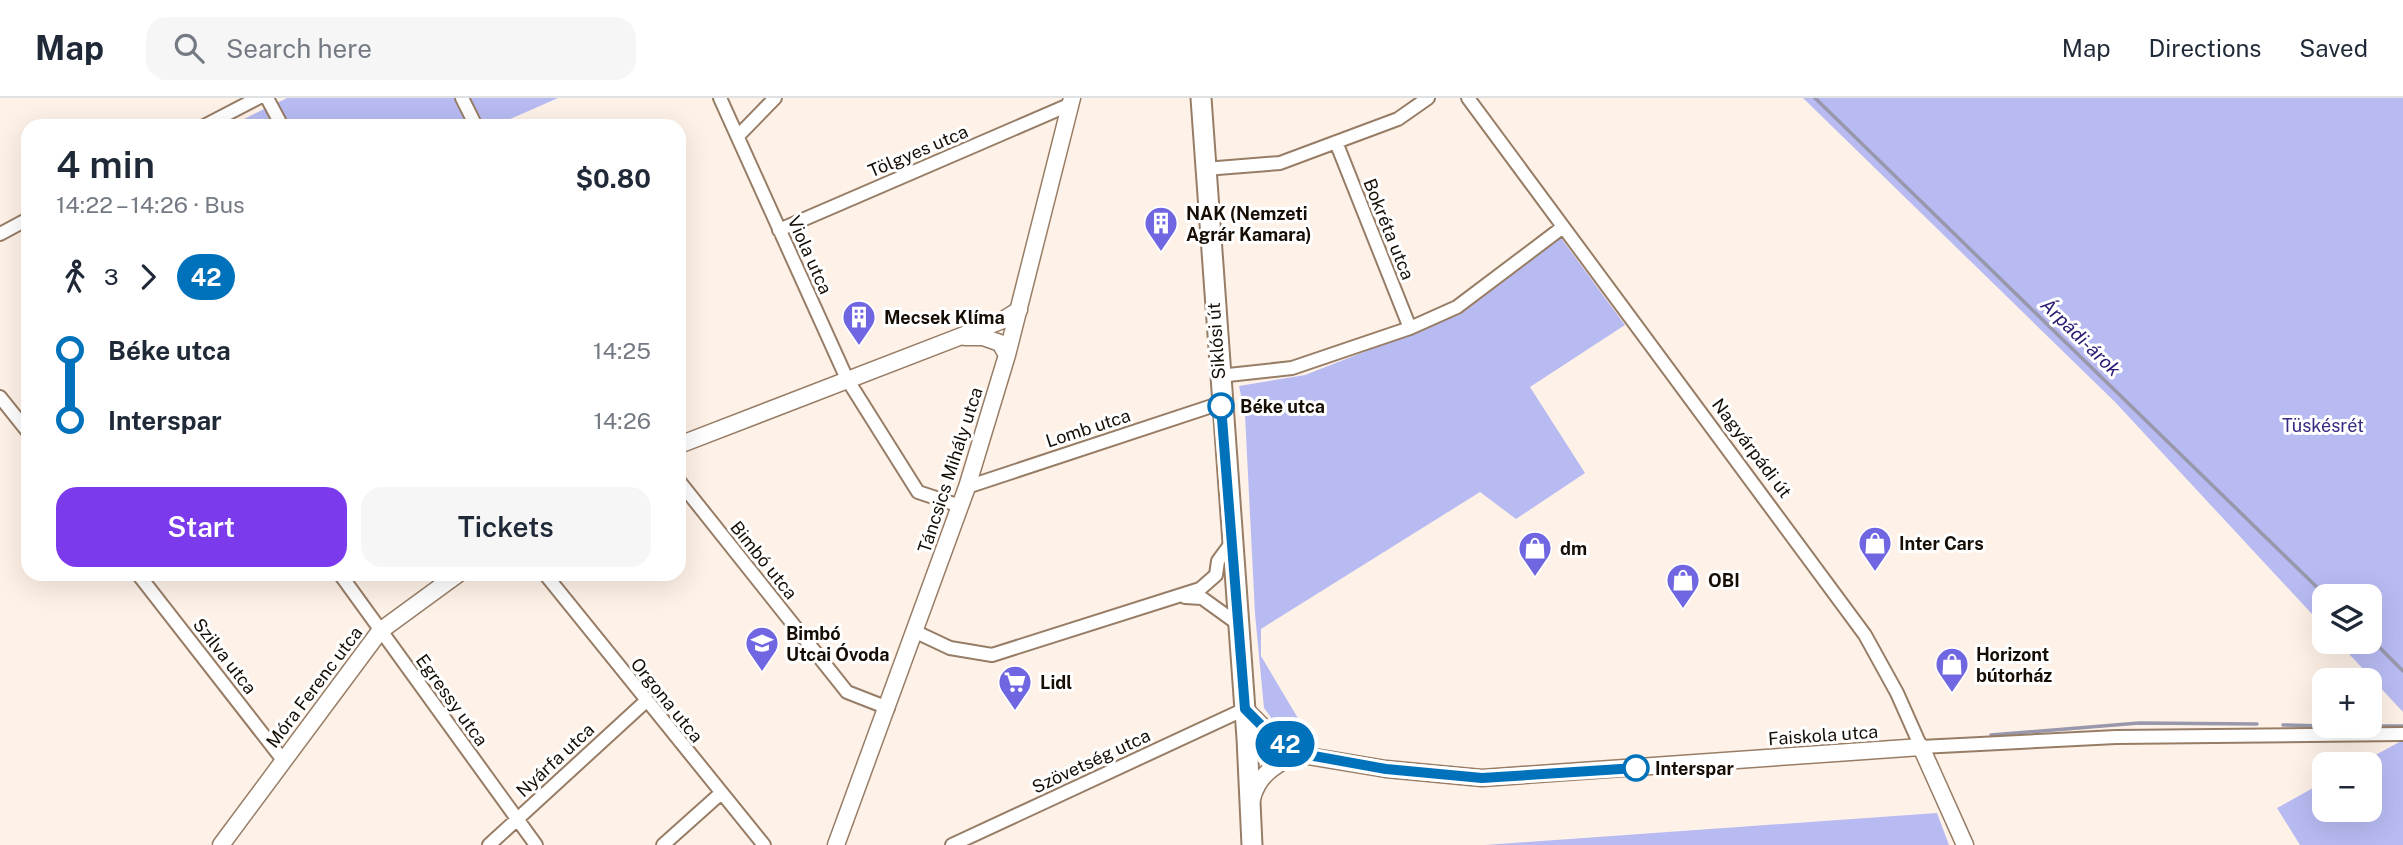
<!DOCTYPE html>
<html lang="en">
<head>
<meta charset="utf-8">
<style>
	:root { --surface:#fff; --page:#f6f6f7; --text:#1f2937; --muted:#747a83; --line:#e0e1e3; --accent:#7c3aed }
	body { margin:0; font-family:"Public Sans",sans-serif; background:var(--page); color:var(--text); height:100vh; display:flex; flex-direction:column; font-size:26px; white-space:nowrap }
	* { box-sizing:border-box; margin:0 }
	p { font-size:23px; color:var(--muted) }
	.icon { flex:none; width:38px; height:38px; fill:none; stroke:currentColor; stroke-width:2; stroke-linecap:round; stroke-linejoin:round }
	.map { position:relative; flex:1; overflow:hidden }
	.details { position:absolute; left:21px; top:21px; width:665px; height:462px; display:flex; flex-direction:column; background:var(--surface); border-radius:21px; box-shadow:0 7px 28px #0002 }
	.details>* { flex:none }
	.badge { padding:0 14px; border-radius:23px; font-size:24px; line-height:46px }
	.fabs { position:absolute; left:2312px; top:486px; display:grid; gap:14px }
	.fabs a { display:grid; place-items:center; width:70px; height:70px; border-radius:14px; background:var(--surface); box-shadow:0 7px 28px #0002; font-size:35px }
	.map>.badge { position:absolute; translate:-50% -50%; box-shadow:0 0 0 4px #fff }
	.legs { display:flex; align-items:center; gap:10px; height:77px; padding:0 35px; font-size:23px }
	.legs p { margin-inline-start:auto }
	.headline { display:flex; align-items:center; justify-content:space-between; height:119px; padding:0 35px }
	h1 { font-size:38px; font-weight:600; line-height:52px }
	.action { display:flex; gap:14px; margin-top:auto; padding:14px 35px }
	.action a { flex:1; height:80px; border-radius:21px; background:var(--accent); color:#fff; font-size:28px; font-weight:600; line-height:80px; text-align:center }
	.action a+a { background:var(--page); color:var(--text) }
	ul { padding:0 35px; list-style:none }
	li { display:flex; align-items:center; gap:24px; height:70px; font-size:26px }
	li i { display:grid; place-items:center; width:10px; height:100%; margin:0 9px; background:currentColor }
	li i::after { content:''; width:18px; height:18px; margin:-9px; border:5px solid; border-radius:50%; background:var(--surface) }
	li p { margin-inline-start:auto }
	li:first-child i { background:linear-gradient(#0000 50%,currentColor 0) }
	li:last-child i { background:linear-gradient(currentColor 50%,#0000 0) }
	header { display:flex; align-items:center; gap:42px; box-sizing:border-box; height:98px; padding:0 35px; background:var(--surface); border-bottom:2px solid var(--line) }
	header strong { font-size:33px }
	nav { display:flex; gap:38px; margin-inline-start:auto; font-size:24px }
	.search { width:490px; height:63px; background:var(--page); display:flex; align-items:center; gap:18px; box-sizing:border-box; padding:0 24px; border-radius:21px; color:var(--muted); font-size:26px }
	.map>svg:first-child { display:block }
	.green { fill:#b8bbf2 }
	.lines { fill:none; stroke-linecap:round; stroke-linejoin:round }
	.stream { stroke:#9897ab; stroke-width:3.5 }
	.minor-casing { stroke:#987d66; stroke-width:16 }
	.tertiary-casing { stroke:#987d66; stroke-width:19 }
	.primary-casing { stroke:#987d66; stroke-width:23 }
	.minor { stroke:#fff; stroke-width:12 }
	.tertiary { stroke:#fff; stroke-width:16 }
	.primary { stroke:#fff; stroke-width:19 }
	.line-1-casing { stroke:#fff; stroke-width:16 }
	.line-1 { stroke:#0072bc; stroke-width:10 }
	.stop-1-dot { fill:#fff; stroke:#0072bc; stroke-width:3.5 }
	.labels { text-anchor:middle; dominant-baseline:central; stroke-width:6; stroke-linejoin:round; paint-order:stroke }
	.street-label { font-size:18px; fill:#160d05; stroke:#fff }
	.poi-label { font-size:18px; font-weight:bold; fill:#160d05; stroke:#fff; text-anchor:start }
	.stop-label { font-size:18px; font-weight:bold; fill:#160d05; stroke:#fff; text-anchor:start }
	.park-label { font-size:18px; fill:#372b82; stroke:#fff }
	.water-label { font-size:19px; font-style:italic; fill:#2b1b72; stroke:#fff }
</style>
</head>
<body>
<header>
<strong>Map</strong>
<div class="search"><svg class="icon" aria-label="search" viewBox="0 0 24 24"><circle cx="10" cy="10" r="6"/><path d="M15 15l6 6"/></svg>Search here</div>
<nav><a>Map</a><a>Directions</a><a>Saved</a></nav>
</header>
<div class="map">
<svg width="2403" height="747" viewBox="0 0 2403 747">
	<rect width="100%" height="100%" fill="#fef2e8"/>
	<path class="green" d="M287,0H461L475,28H289L277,5Z
		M468,0H558L494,28H486Z
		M1803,0H2403V614L2338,544H2370V499H2324V529L2115,304Z
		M266,10L276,28H230Z
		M1561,140L1625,227L1530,289L1585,375L1516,421L1480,394L1261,531V558L1308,637L1299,643L1278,629L1264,610L1255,516L1245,317L1239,288L1305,277L1461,216Z
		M2403,642V747H2300L2277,710L2324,684V712H2370V667H2357Z
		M1937,715L1949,747H1485Z"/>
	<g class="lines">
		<path class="stream" d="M1815,0L2327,499
			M2370,540L2403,573
			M2283,627L2324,628
			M2370,628H2403
			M1991,637L2139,625L2257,626"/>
		<defs>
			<path id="minor" d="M267,0L282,28
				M462,0L476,28
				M720,0L847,281L918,394L960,408
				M1468,0L1865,537L1897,595L1921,649L2116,639L2403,636
				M204,28L258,0
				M738,38L775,0
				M1336,44L1410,230
				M1205,71L1280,65L1398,21L1428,0
				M779,132L1071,6
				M0,136L28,121
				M1219,278L1292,270L1410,230L1457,209L1563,129
				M0,299L28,334
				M679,383L847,594L888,610
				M967,389L1221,305
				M138,476L283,662
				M340,476L536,747
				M545,476L764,747
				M1185,499L1202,500L1238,526
				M916,534L950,550L992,557L1200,491L1216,477L1218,463L1232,444
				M489,747L645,604
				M663,747L720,696
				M952,747L1245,611"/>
			<path id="tertiary" d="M965,239H983L1000,245L1007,257
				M679,347L1003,222L1019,212
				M1245,611L1269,635L1292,651
				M1248,648L1386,671L1482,680L1921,649L1965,747
				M1252,701C1258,676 1276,667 1297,655
				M221,747L380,533L458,476
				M836,747L967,389L1007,257L1072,0"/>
			<path id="primary" d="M1201,0L1247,640L1252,747"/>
		</defs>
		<use href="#minor" class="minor-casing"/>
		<use href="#tertiary" class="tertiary-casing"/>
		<use href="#primary" class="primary-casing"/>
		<use href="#minor" class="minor"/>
		<use href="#tertiary" class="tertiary"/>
		<use href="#primary" class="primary"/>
	</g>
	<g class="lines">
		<defs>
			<path id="line-1" d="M1221,308L1245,611L1269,635L1297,655L1386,671L1482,680L1636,670"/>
		</defs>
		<use href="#line-1" class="line-1-casing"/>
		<use href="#line-1" class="line-1"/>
	</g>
	<defs>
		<symbol id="building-pin" viewBox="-11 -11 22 30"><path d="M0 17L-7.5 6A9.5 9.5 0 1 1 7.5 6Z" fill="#7066e1" stroke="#fff"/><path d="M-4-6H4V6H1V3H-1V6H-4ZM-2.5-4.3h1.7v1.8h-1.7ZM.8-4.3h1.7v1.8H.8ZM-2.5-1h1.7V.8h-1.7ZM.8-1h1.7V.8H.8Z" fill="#fff"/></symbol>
		<symbol id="shop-pin" viewBox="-11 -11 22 30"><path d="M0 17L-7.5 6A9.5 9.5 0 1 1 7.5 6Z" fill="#7066e1" stroke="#fff"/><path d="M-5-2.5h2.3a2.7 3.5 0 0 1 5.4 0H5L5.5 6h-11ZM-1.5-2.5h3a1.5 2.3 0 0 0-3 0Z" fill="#fff"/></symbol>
		<symbol id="school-pin" viewBox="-11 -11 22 30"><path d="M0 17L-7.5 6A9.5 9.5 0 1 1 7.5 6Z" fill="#7066e1" stroke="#fff"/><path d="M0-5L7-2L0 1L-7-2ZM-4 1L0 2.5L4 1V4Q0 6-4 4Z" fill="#fff"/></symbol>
		<symbol id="supermarket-pin" viewBox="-11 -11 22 30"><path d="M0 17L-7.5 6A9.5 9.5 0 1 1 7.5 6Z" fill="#7066e1" stroke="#fff"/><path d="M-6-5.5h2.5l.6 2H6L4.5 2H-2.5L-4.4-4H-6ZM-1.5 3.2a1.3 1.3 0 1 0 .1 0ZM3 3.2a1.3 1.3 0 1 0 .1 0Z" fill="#fff"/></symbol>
	</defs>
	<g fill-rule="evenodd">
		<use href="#building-pin" x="1142" y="106" width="38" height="52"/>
		<use href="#building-pin" x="840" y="200" width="38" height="52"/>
		<use href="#shop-pin" x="1856" y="426" width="38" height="52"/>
		<use href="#shop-pin" x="1516" y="431" width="38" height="52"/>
		<use href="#shop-pin" x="1664" y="463" width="38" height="52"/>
		<use href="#school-pin" x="743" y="526" width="38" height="52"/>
		<use href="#shop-pin" x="1933" y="547" width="38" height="52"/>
		<use href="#supermarket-pin" x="996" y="565" width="38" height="52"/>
	</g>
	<g class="stop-1-dot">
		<circle cx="1221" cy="308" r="12"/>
		<circle cx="1636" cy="670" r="12"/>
	</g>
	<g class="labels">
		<g class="street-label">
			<text transform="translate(918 53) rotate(-23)">Tölgyes utca</text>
			<text transform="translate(1389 131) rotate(68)">Bokréta utca</text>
			<text transform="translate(810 157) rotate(66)">Viola utca</text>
			<text transform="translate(1216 243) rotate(-94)">Siklósi út</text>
			<text transform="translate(1088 330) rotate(-18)">Lomb utca</text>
			<text transform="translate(1752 350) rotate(53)">Nagyárpádi út</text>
			<text transform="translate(950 372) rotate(-72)">Táncsics Mihály utca</text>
			<text transform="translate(764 462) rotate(51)">Bimbó utca</text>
			<text transform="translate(225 558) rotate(52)">Szilva utca</text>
			<text transform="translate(314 589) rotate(-53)">Móra Ferenc utca</text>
			<text transform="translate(452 602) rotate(54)">Egressy utca</text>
			<text transform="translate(667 602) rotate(51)">Orgona utca</text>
			<text transform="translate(1823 637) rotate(-4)">Faiskola utca</text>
			<text transform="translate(555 662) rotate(-43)">Nyárfa utca</text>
			<text transform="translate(1091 663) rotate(-25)">Szövetség utca</text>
		</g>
		<g class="poi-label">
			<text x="1186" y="115">NAK (Nemzeti<tspan x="1186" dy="21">Agrár Kamara)</tspan></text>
			<text x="884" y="219">Mecsek Klíma</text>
			<text x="1899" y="445">Inter Cars</text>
			<text x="1560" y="450">dm</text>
			<text x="1708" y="482">OBI</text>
			<text x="786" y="535">Bimbó<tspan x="786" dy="21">Utcai Óvoda</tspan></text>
			<text x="1976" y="556">Horizont<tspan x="1976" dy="21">bútorház</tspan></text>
			<text x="1040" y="584">Lidl</text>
		</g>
		<g class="stop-label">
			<text x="1240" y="308">Béke utca</text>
			<text x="1655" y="670">Interspar</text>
		</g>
		<g class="park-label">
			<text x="2323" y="327">Tüskésrét</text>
		</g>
		<g class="water-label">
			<text transform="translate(2081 239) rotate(44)">Árpádi-árok</text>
		</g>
	</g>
</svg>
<div class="fabs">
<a><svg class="icon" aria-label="layers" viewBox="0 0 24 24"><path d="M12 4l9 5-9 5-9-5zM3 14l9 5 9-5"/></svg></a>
<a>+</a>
<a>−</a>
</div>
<b class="badge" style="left:1285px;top:646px;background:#0072bc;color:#fff">42</b>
<section class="details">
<div class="headline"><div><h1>4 min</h1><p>14:22 – 14:26 · Bus</p></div><b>$0.80</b></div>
<div class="legs"><svg class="icon" aria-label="walk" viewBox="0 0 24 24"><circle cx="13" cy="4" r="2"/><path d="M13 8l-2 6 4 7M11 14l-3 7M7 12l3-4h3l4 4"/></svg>3<svg class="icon" aria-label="forward" viewBox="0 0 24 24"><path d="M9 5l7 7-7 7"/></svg><b class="badge" style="background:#0072bc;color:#fff">42</b></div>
<ul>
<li><i style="color:#0072bc"></i><b>Béke utca</b><p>14:25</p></li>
<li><i style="color:#0072bc"></i><b>Interspar</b><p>14:26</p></li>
</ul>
<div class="action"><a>Start</a><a>Tickets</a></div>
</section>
</div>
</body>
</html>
